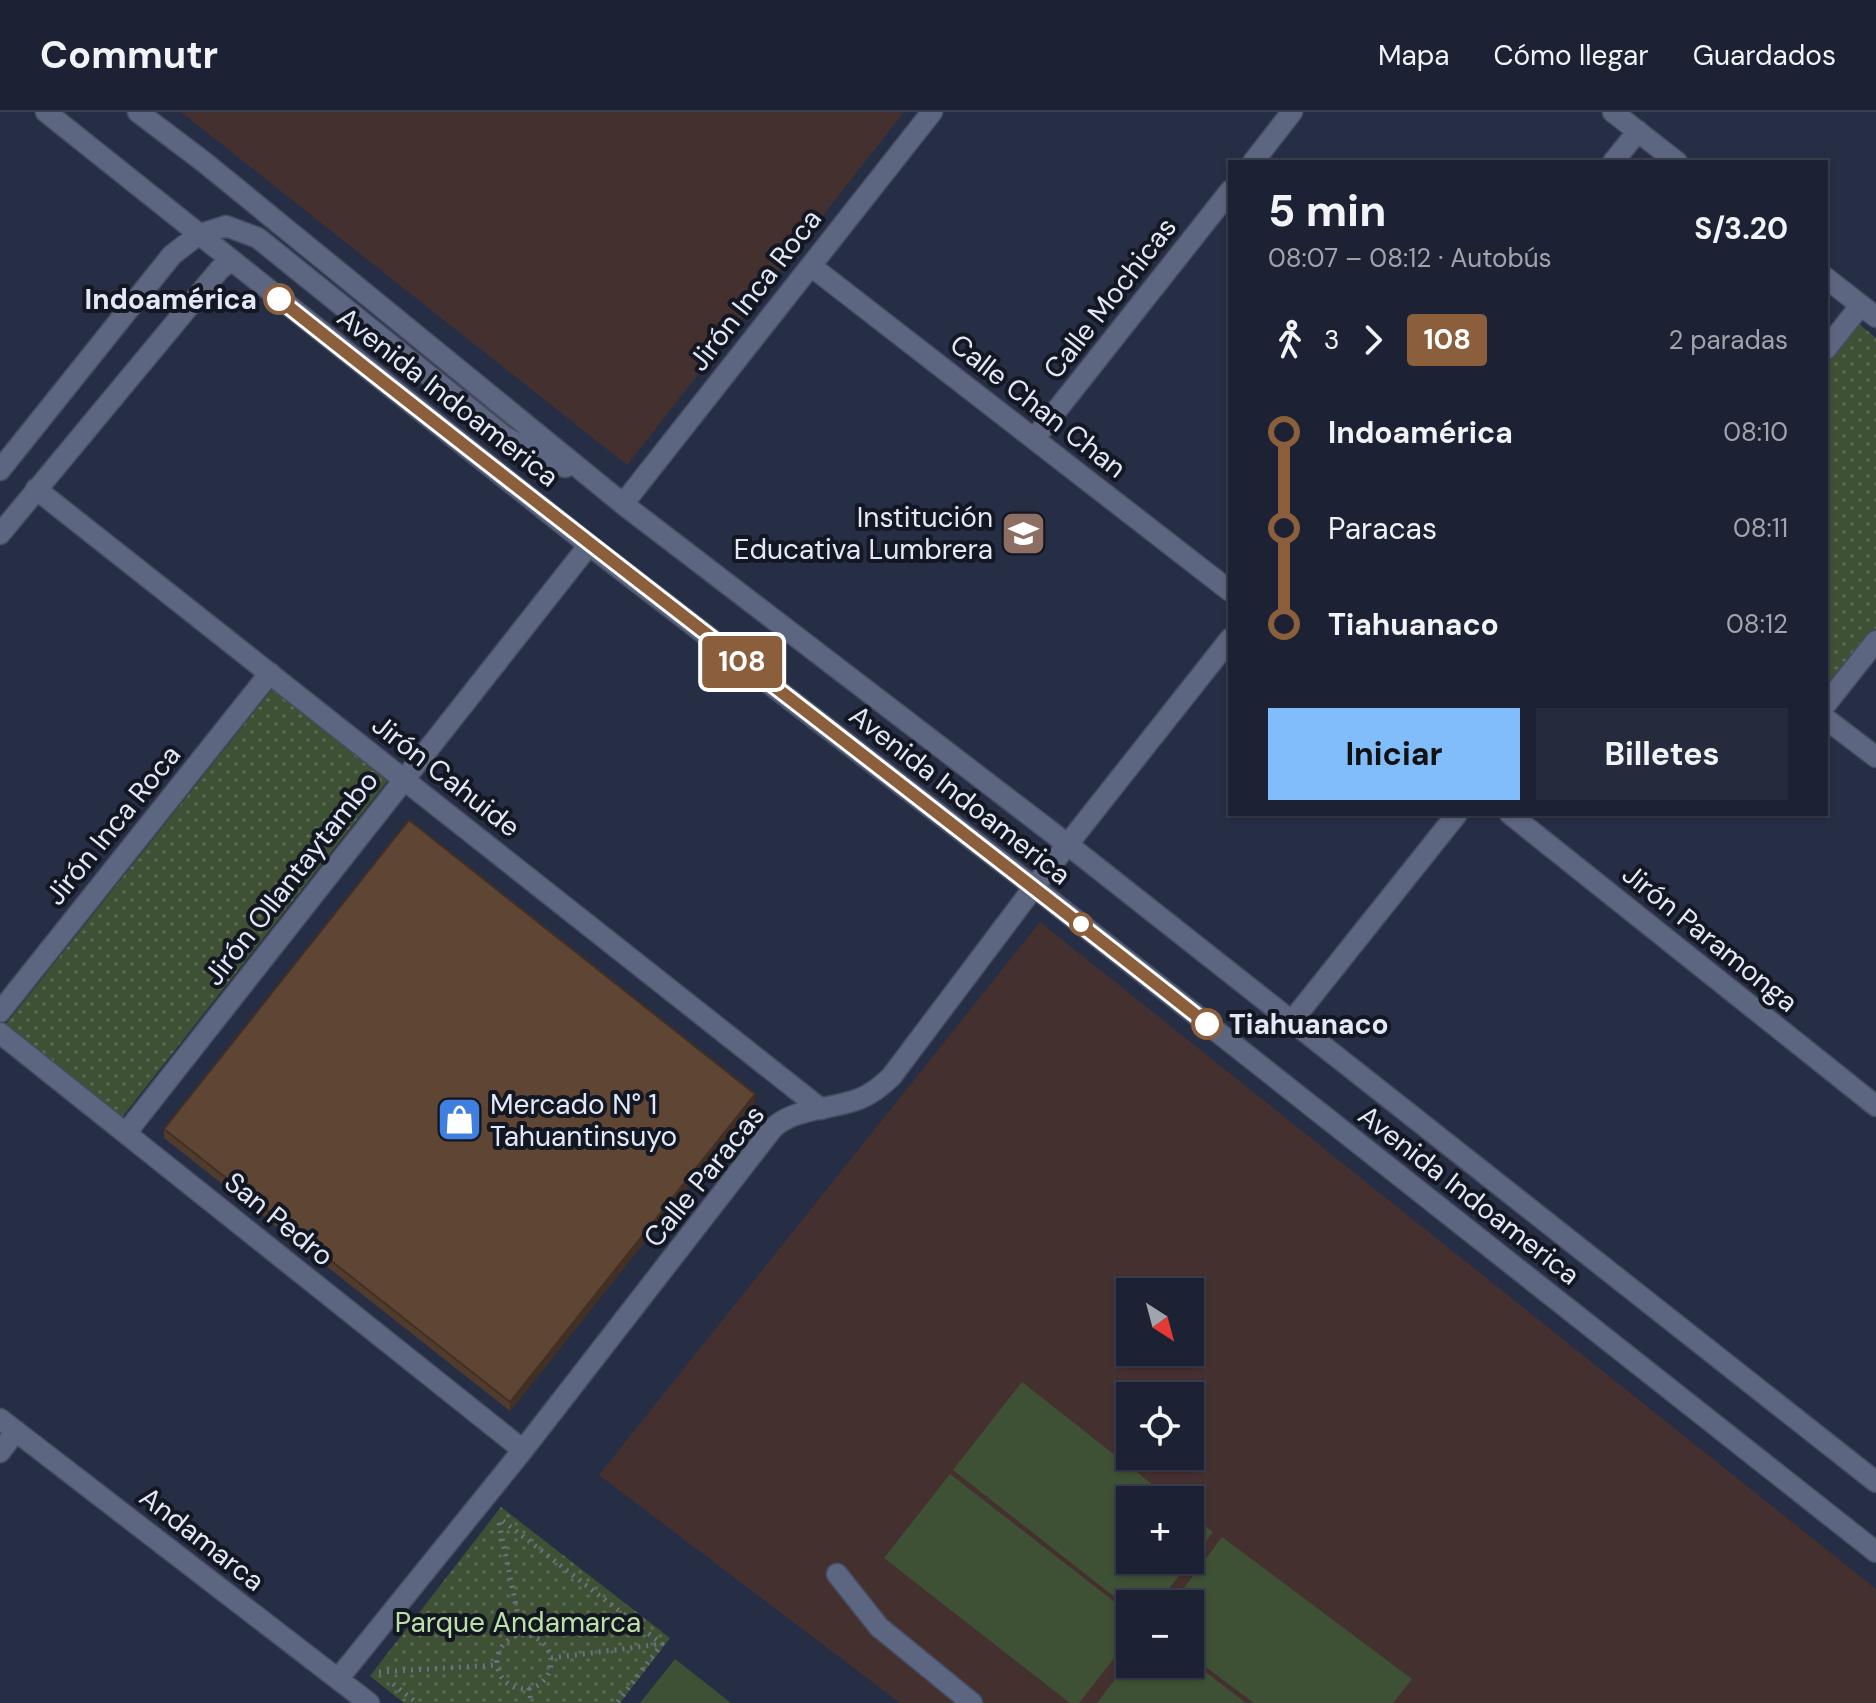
<!DOCTYPE html>
<html lang="es">
<head>
<meta charset="utf-8">
<style>
	:root { --surface:#1c2234; --page:#252a3c; --text:#f1f3f6; --muted:#a0a4ac; --line:#3a3f4f; --accent:#80bdfa }
	body { margin:0; font-family:"DM Sans",sans-serif; background:var(--page); color:var(--text); height:100vh; display:flex; flex-direction:column; font-size:30px; white-space:nowrap }
	* { box-sizing:border-box; margin:0 }
	p { font-size:26px; color:var(--muted) }
	.icon { flex:none; width:44px; height:44px; fill:none; stroke:currentColor; stroke-width:2; stroke-linecap:round; stroke-linejoin:round }
	.map { position:relative; flex:1; overflow:hidden }
	.sheet { position:absolute; left:1228px; top:48px; width:600px; height:656px; display:flex; flex-direction:column; background:var(--surface); border-radius:0px; box-shadow:0 2px 6px #0004,0 0 0 2px var(--line) }
	.sheet>* { flex:none }
	.badge { padding:0 16px; border-radius:6px; font-size:28px; line-height:52px }
	.needle { width:52px; rotate:144deg }
	.buttons { position:absolute; left:1116px; top:1166px; display:grid; gap:16px }
	.buttons a { display:grid; place-items:center; width:88px; height:88px; border-radius:0px; background:var(--surface); box-shadow:0 2px 6px #0004,0 0 0 2px var(--line); font-size:40px }
	.map>.badge { position:absolute; translate:-50% -50%; box-shadow:0 0 0 4px #fff }
	.legs { display:flex; align-items:center; gap:12px; height:88px; padding:0 40px; font-size:26px }
	.legs p { margin-inline-start:auto }
	.head { display:flex; align-items:center; justify-content:space-between; height:136px; padding:0 40px }
	h1 { font-size:44px; font-weight:700; line-height:60px }
	.primary-button { display:flex; gap:16px; margin-top:auto; padding:16px 40px }
	.primary-button a { flex:1; height:92px; border-radius:0px; background:var(--accent); color:#111; font-size:32px; font-weight:700; line-height:92px; text-align:center }
	.primary-button a+a { background:var(--page); color:var(--text) }
	ul { padding:0 40px; list-style:none }
	li { display:flex; align-items:center; gap:28px; height:96px; font-size:30px }
	li i { display:grid; place-items:center; width:12px; height:100%; margin:0 10px; background:currentColor }
	li i::after { content:''; width:20px; height:20px; margin:-10px; border:6px solid; border-radius:50%; background:var(--surface) }
	li p { margin-inline-start:auto }
	li:first-child i { background:linear-gradient(#0000 50%,currentColor 0) }
	li:last-child i { background:linear-gradient(currentColor 50%,#0000 0) }
	header { display:flex; align-items:center; gap:48px; box-sizing:border-box; height:112px; padding:0 40px; background:var(--surface); border-bottom:2px solid var(--line) }
	header strong { font-size:38px }
	nav { display:flex; gap:44px; margin-inline-start:auto; font-size:28px }
	.map>svg:first-child { display:block }
	.education { fill:#453030; fill-rule:evenodd }
	.grass { fill:#3f5134 }
	.park { fill:url(#park-dots) }
	.lines { fill:none; stroke-linecap:round; stroke-linejoin:round }
	.minor-casing { stroke:#464c60; stroke-width:23 }
	.path { stroke:#6b7287; stroke-width:5; stroke-dasharray:2 6; stroke-linecap:butt }
	.minor { stroke:#5d6681; stroke-width:20 }
	.wall { fill:#513b2d }
	.shaded-wall { fill:#423024 }
	.building { fill:#5e4534; stroke:#423024; stroke-width:2 }
	.line-1-casing { stroke:#fff; stroke-width:18 }
	.line-1 { stroke:#8b5e3c; stroke-width:12 }
	.stop-1-dot { fill:#fff; stroke:#8b5e3c; stroke-width:4 }
	.labels { text-anchor:middle; dominant-baseline:central; stroke-width:8; stroke-linejoin:round; paint-order:stroke }
	.street-label { font-size:28px; fill:#e3e8f8; stroke:#131721 }
	.stop-label { font-size:28px; font-weight:bold; fill:#e3e8f8; stroke:#131721; text-anchor:end }
	.poi-label { font-size:28px; fill:#e3e8f8; stroke:#131721; text-anchor:end }
	.park-label { font-size:28px; fill:#bde0a8; stroke:#131721 }
</style>
</head>
<body>
<header>
<strong>Commutr</strong>
<nav><a>Mapa</a><a>Cómo llegar</a><a>Guardados</a></nav>
</header>
<div class="map">
<svg width="1876" height="1591" viewBox="0 0 1876 1591">
	<defs>
		<pattern id="park-dots" width="8" height="8" patternUnits="userSpaceOnUse" patternTransform="scale(2)"><rect width="8" height="8" fill="#3f5134"/><path d="M2 2h.1M6 6h.1" fill="none" stroke="#5b6a52" stroke-width="1.8" stroke-linecap="round"/></pattern>
	</defs>
	<rect width="100%" height="100%" fill="#262e45"/>
	<path class="education" d="M181,0H904L627,353Z
		M1040,810L1876,1477V1591H900L599,1363ZM1130,1180H1190V1240H1130ZM1130,1284H1190V1344H1130ZM1130,1388H1190V1448H1130ZM1130,1492H1190V1552H1130Z"/>
	<path class="grass" d="M1022,1270L1172,1388H1130V1448H1190V1402L1213,1420L1157,1492H1130V1497L953,1358Z
		M950,1362L1130,1502V1526L1079,1591H1070L884,1446Z
		M1222,1425L1412,1567L1393,1591H1254L1190,1543V1492H1172Z
		M675,1547L731,1591H640Z
		M1130,1548V1552H1190V1548L1246,1591H1097Z"/>
	<path class="park" d="M1859,212L1876,226V516L1826,579V254Z
		M273,576L389,667L119,1009L2,917Z
		M501,1395L670,1526L620,1591H404L370,1564Z"/>
	<g class="lines">
		<defs>
			<path id="minor" d="M46,0L589,433L1034,775L1876,1440
				M138,0L204,50L623,392L1067,732L1876,1370
				M1613,0L1677,50
				M1253,50L1292,0
				M1613,50L1638,19
				M811,154L1230,479
				M1826,166L1876,205
				M1826,237L1861,193
				M1034,327L1230,79
				M0,358L172,143L198,123L226,114L258,126L505,325L565,355
				M36,377L821,997
				M623,392L932,0
				M0,422L220,157L231,149
				M1826,592L1876,529
				M1826,607L1876,645
				M1510,702L1876,994
				M0,900L270,561
				M1292,909L1457,702
				M0,921L523,1338
				M126,1021L589,433
				M0,1307L369,1591
				M0,1340L16,1319
				M837,1462L879,1515L972,1591
				M338,1567L523,1338L773,1016C796,995 831,998 859,987C872,982 881,974 891,965L1034,775L1230,527"/>
		</defs>
		<use href="#minor" class="minor-casing"/>
		<path class="path" d="M503,1409L662,1532L617,1591
			M499,1411L522,1523
			M497 1550a27 27 0 1 1 54 0a27 27 0 1 1-54 0Z
			M551,1546L661,1532
			M379,1560L497,1553
			M393,1572L417,1591
			M529,1576L531,1591"/>
		<use href="#minor" class="minor"/>
	</g>
	<path class="wall" d="M755,991L510,1299L164,1026V1017Z"/>
	<path class="shaded-wall" d="M755,982V991L510,1299V1290Z"/>
	<path class="building" d="M409,708L755,982L510,1290L164,1017Z"/>
	<g class="lines">
		<defs>
			<path id="line-1" d="M279,187C586,432 899,668 1207,912"/>
		</defs>
		<use href="#line-1" class="line-1-casing"/>
		<use href="#line-1" class="line-1"/>
	</g>
	<defs>
		<symbol id="school-square" viewBox="-11 -11 22 22"><rect x="-9" y="-9" width="18" height="18" rx="4" fill="#8d6e63" stroke="#131721"/><path d="M0-5L7-2L0 1L-7-2ZM-4 1L0 2.5L4 1V4Q0 6-4 4Z" fill="#fff"/></symbol>
		<symbol id="shop-square" viewBox="-11 -11 22 22"><rect x="-9" y="-9" width="18" height="18" rx="4" fill="#3f7fe0" stroke="#131721"/><path d="M-5-2.5h2.3a2.7 3.5 0 0 1 5.4 0H5L5.5 6h-11ZM-1.5-2.5h3a1.5 2.3 0 0 0-3 0Z" fill="#fff"/></symbol>
	</defs>
	<g fill-rule="evenodd">
		<use href="#school-square" x="998" y="396" width="51" height="51"/>
		<use href="#shop-square" x="434" y="982" width="51" height="51"/>
	</g>
	<g class="stop-1-dot">
		<circle cx="279" cy="187" r="14"/>
		<circle cx="1081" cy="812" r="10"/>
		<circle cx="1207" cy="912" r="14"/>
	</g>
	<g class="labels">
		<g class="street-label">
			<text transform="translate(755 178) rotate(-52)">Jirón Inca Roca</text>
			<text transform="translate(1110 186) rotate(-52)">Calle Mochicas</text>
			<text transform="translate(448 285) rotate(38)">Avenida Indoamerica</text>
			<text transform="translate(1038 294) rotate(38)">Calle Chan Chan</text>
			<text transform="translate(446 664) rotate(38)">Jirón Cahuide</text>
			<text transform="translate(960 683) rotate(38)">Avenida Indoamerica</text>
			<text transform="translate(113 713) rotate(-51)">Jirón Inca Roca</text>
			<text transform="translate(291 766) rotate(-52)">Jirón Ollantaytambo</text>
			<text transform="translate(1710 826) rotate(39)">Jirón Paramonga</text>
			<text transform="translate(704 1064) rotate(-51)">Calle Paracas</text>
			<text transform="translate(1469 1083) rotate(38)">Avenida Indoamerica</text>
			<text transform="translate(279 1107) rotate(39)">San Pedro</text>
			<text transform="translate(202 1427) rotate(38)">Andamarca</text>
		</g>
		<g class="stop-label">
			<text x="257" y="187">Indoamérica</text>
			<text x="1229" y="912" text-anchor="start">Tiahuanaco</text>
		</g>
		<g class="poi-label">
			<text x="993" y="405">Institución<tspan x="993" dy="32">Educativa Lumbrera</tspan></text>
			<text x="490" y="992" text-anchor="start">Mercado N° 1<tspan x="490" dy="32">Tahuantinsuyo</tspan></text>
		</g>
		<g class="park-label">
			<text x="518" y="1510">Parque Andamarca</text>
		</g>
	</g>
</svg>
<div class="buttons">
<a><svg class="needle" viewBox="-14 -14 28 28"><path d="M0-13l5 13h-10z" fill="#e53935"/><path d="M0 13l5-13h-10z" fill="#a0a4ac"/></svg></a>
<a><svg class="icon" aria-label="locate" viewBox="0 0 24 24"><circle cx="12" cy="12" r="6"/><path d="M12 2v4M12 18v4M2 12h4M18 12h4"/></svg></a>
<a>+</a>
<a>−</a>
</div>
<b class="badge" style="left:742px;top:550px;background:#8b5e3c;color:#fff">108</b>
<section class="sheet">
<div class="head"><div><h1>5 min</h1><p>08:07 – 08:12 · Autobús</p></div><b>S/3.20</b></div>
<div class="legs"><svg class="icon" aria-label="walk" viewBox="0 0 24 24"><circle cx="13" cy="4" r="2"/><path d="M13 8l-2 6 4 7M11 14l-3 7M7 12l3-4h3l4 4"/></svg>3<svg class="icon" aria-label="forward" viewBox="0 0 24 24"><path d="M9 5l7 7-7 7"/></svg><b class="badge" style="background:#8b5e3c;color:#fff">108</b><p>2 paradas</p></div>
<ul>
<li><i style="color:#8b5e3c"></i><b>Indoamérica</b><p>08:10</p></li>
<li><i style="color:#8b5e3c"></i><span>Paracas</span><p>08:11</p></li>
<li><i style="color:#8b5e3c"></i><b>Tiahuanaco</b><p>08:12</p></li>
</ul>
<div class="primary-button"><a>Iniciar</a><a>Billetes</a></div>
</section>
</div>
</body>
</html>
